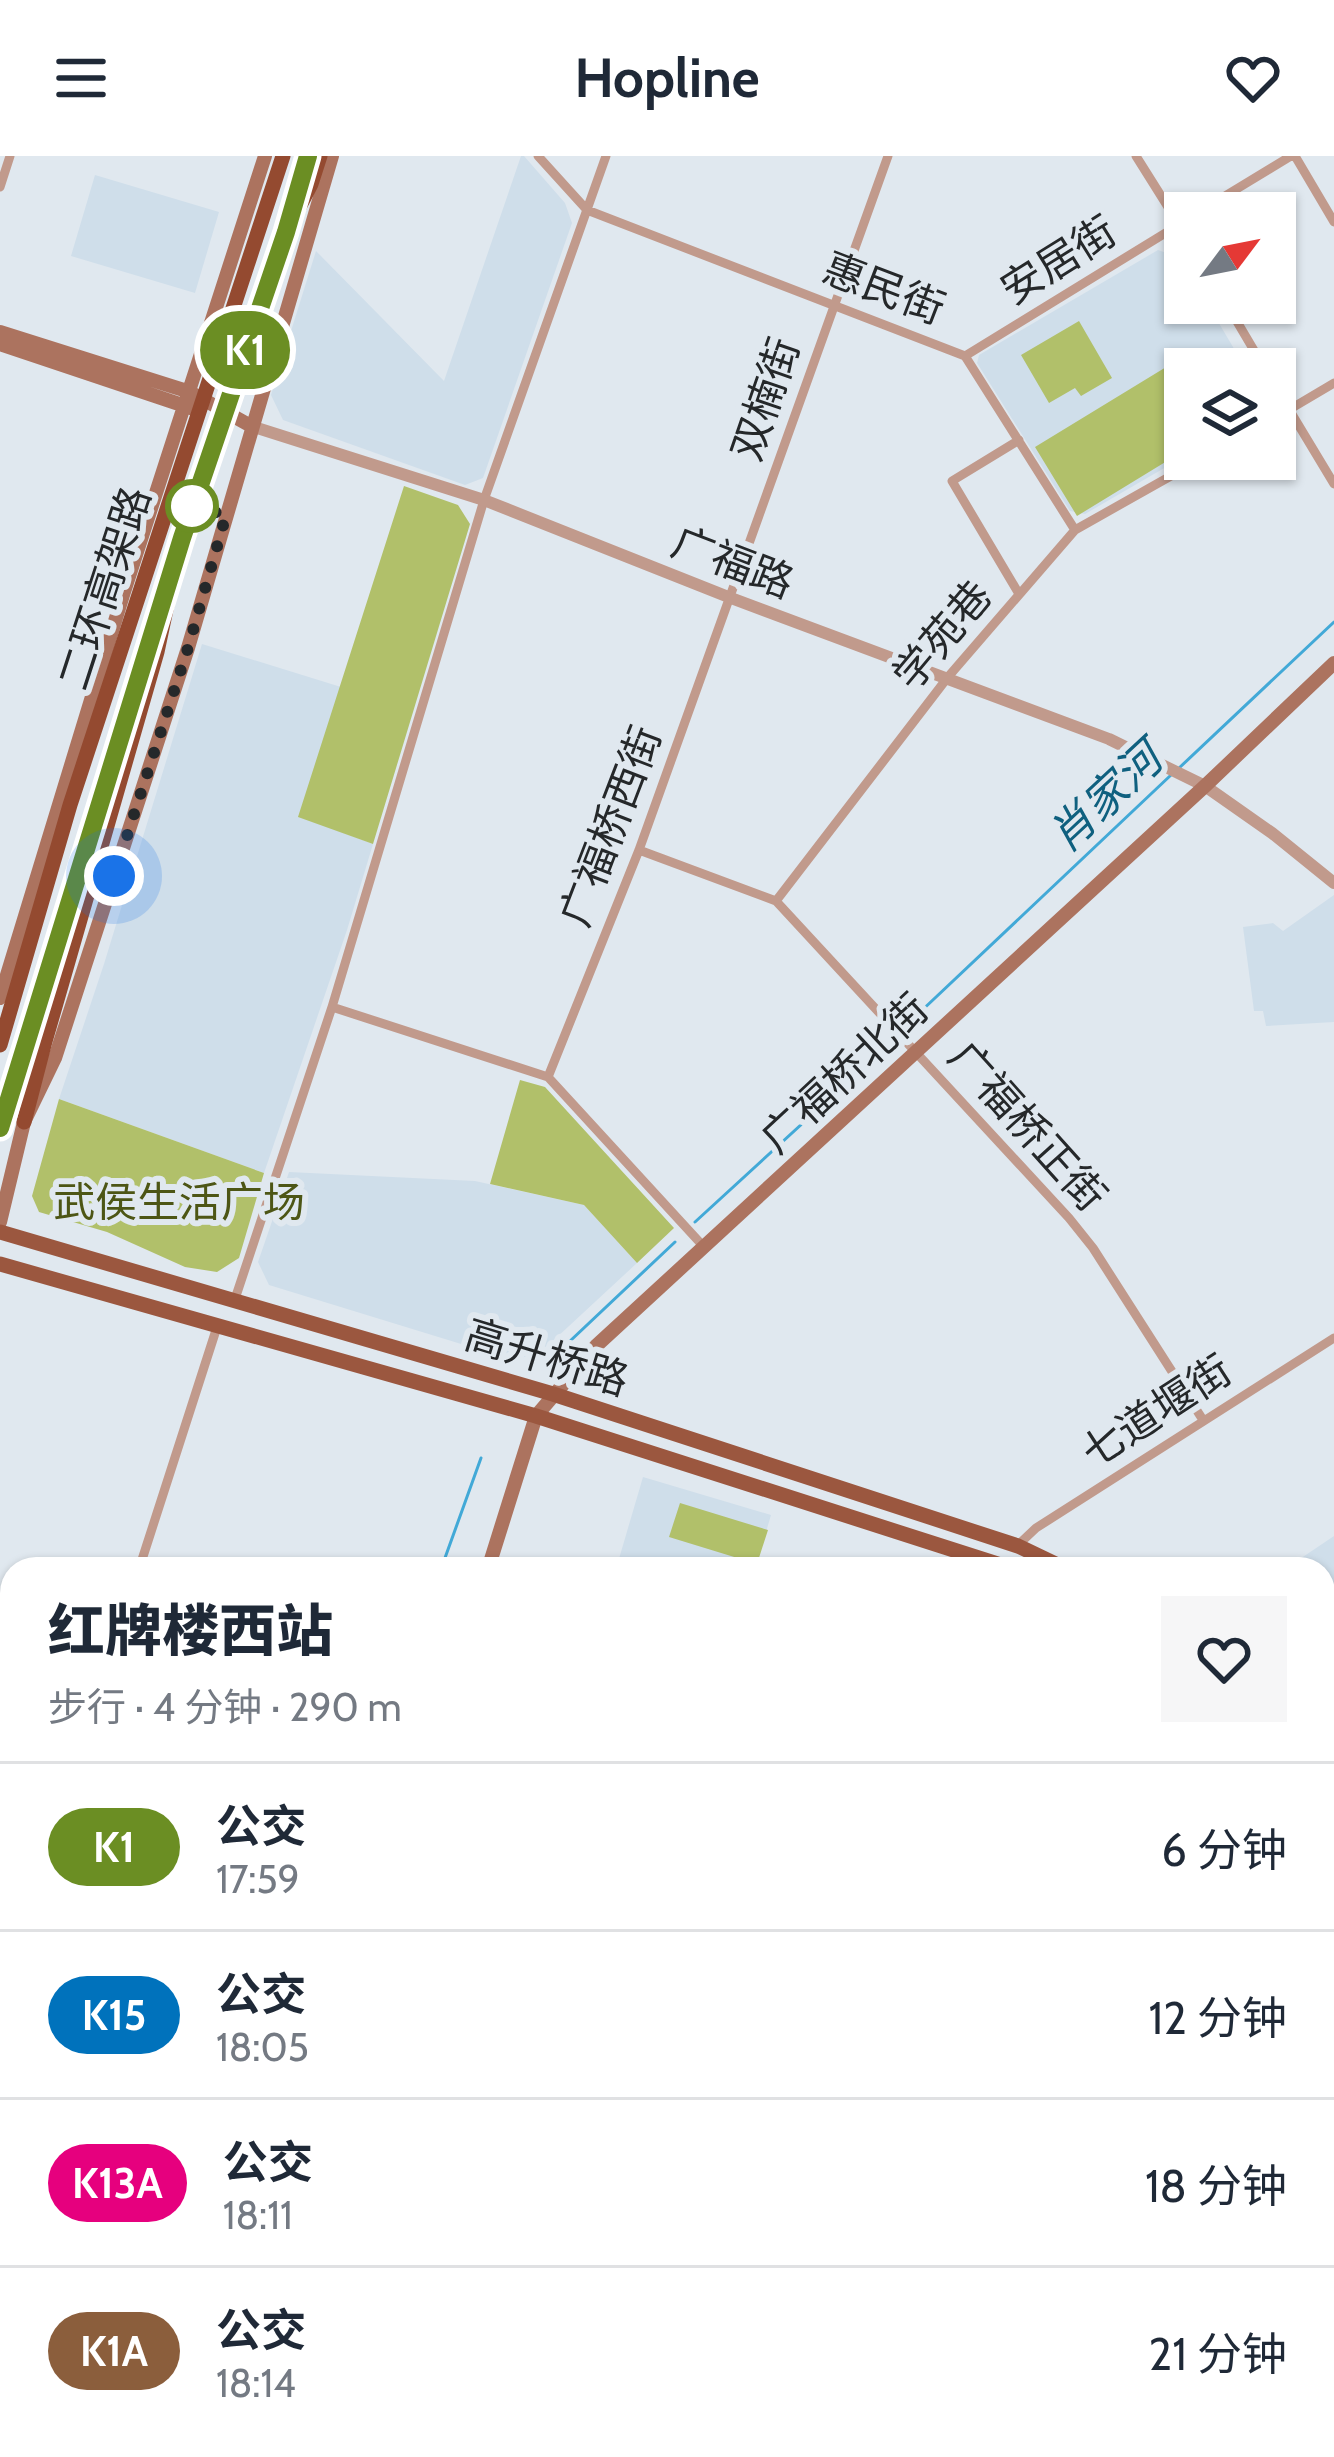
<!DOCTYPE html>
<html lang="zh">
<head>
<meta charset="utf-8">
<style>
	:root { --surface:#fff; --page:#f6f6f7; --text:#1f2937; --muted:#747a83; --line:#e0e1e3 }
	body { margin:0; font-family:Cabin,"Noto Sans SC",sans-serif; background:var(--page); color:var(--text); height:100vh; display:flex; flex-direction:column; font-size:45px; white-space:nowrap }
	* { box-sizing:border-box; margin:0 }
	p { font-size:39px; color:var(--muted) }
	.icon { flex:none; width:66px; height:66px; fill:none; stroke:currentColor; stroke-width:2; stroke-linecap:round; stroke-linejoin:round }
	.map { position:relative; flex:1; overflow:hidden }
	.panel { position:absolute; left:0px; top:1401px; width:1335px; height:900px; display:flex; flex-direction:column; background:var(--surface); border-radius:36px 36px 0 0; box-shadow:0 3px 9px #0004 }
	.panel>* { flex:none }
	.badge { padding:0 24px; border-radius:39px; font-size:42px; line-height:78px }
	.needle { width:78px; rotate:58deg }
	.controls { position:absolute; left:1164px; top:36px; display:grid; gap:24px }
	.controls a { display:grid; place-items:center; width:132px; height:132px; border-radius:0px; background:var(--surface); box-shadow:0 3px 9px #0004; font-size:60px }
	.you { position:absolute; width:60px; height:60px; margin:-30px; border:9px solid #fff; border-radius:50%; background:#1a73e8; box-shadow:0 0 0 18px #1a73e833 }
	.map>.badge { position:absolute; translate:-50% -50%; box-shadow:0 0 0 6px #fff }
	.round { display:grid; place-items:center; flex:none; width:126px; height:126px; border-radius:0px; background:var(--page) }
	.summary { display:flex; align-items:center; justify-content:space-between; height:204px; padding:0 48px }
	h1 { font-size:57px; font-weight:800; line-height:90px }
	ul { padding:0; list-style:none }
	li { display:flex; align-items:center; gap:36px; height:168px; padding:0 48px; border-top:3px solid var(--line) }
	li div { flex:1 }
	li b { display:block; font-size:45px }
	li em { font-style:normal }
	li .badge { min-width:132px; font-weight:700; text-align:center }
	header { display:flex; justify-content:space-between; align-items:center; height:156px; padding:0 48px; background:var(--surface); font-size:54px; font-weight:800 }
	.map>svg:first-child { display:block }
	.built { fill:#cfdeea }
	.green { fill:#b1c06a }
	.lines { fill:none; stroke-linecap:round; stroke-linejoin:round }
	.stream { stroke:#42a9d7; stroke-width:3 }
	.minor { stroke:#c19a8c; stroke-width:9 }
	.tertiary { stroke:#c19a8c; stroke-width:12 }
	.secondary { stroke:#ac735f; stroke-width:14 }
	.primary { stroke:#9b573f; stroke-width:15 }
	.trunk { stroke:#944a30; stroke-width:15 }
	.trunk-bridge { stroke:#944a30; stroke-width:15 }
	.line-casing { stroke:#fff; stroke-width:27 }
	.line { stroke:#6b8e23; stroke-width:18 }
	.walk { stroke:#25282a; stroke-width:12; stroke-dasharray:0 21.6 }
	.stop-dot { fill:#fff; stroke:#6b8e23; stroke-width:6 }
	.labels { text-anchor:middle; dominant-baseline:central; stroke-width:12; stroke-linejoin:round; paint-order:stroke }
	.street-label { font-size:42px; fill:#25282a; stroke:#e0e8ef }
	.park-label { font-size:42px; fill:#4d5615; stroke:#e0e8ef }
	.water-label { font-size:45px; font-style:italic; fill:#0f607f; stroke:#e0e8ef }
</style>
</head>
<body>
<header><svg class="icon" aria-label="menu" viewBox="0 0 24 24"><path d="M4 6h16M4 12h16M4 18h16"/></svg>Hopline<svg class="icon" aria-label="heart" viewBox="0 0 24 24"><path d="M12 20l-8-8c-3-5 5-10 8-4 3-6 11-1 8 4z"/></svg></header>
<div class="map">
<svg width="1334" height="2301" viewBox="0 0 1334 2301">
	<rect width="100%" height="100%" fill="#e0e8ef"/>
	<path class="built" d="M521,0H524L565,47L572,67L483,322L465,329L283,264L271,239L316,95L444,225Z
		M95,19L219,56L195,137L71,100Z
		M1158,94L1181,102L1185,109V147H1207L1246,213H1185V300L1085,358L1070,355L977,207L979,199Z
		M202,488L341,531L299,660L373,688L347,774L264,1017L59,943L104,808Z
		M1334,739V866L1266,870L1263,855H1254L1243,771L1273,767L1283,775Z
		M289,1016L475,1025L584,1049L637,1107L541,1196L513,1204L269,1129L258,1106Z
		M643,1321L771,1359L755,1413H616Z
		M1334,1380V1506L1328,1503L1323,1511V1413H1285Z
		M1323,1622L1334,1629V1771L1323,1764Z
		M0,2077L12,2083V2234L0,2260Z
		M858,2289H1110L1111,2301H859Z"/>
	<path class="green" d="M1079,165L1112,222L1081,240L1075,232L1049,247L1021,199Z
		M1176,205L1185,220V294L1077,360L1035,291Z
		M404,330L458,349L470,368L373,688L298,661Z
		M520,924L545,931L674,1072L637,1107L584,1049L490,1028Z
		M59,943L264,1017L239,1102L217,1116L185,1111L107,1076L39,1056L32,1040Z
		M680,1347L768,1374L757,1408L669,1381Z"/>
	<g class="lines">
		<path class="stream" d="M1178,613L1334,466
			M917,859L1171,619
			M695,1066L876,900
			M551,1203L675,1086
			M441,1413L481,1302
			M0,2293L12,2269"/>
		<path class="minor" d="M538,0L587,54L965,200L1075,374
			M1136,0L1185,78
			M1295,0L1334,66
			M0,31L10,0
			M1197,57L1291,0
			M1226,147L1265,213
			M965,200L1185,65
			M1275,230L1334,328
			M1275,262L1334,227
			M1019,284L952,325L1019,438
			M639,694L776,745L1069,1062L1093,1092L1203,1264
			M776,745L948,521L1075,374L1201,303
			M332,851L548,921L704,1091
			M548,921L639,694L888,0
			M234,1146L332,851L484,344L606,0
			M1018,1389L1036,1372L1334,1182
			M139,1413L217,1171
			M0,1510L12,1514
			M0,1766L12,1770
			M1323,1854L1334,1858
			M0,1887L12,1851
			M0,1955L12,1959
			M1323,2099L1334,2102
			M239,2289L240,2301
			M502,2289L503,2301
			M839,2289L840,2301"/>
		<path class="tertiary" d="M251,270L484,344L731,442L1109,583L1205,630L1272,677L1334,727"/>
		<path class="secondary" d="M0,176L190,236L251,270
			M0,188L194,253
			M0,842L123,439L265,0
			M0,1066L24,966L55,902L188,492L332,0
			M488,1413L536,1260L596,1190L1205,630L1334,507
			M21,2301L27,2289"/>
		<path class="primary" d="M0,1076L553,1238L1018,1390L1066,1413
			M0,1108L536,1260L1013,1413
			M1323,1573L1334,1580
			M1323,1593L1334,1600
			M1323,1926L1334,1893
			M1323,1962L1334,1927
			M1323,2003L1334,1964
			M1323,2047L1334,2012
			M1210,2301L1213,2289
			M1224,2301L1227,2289
			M1247,2301L1251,2289"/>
		<path class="trunk" d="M296,57L311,28L320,0
			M24,966L44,889L157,496L167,449"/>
		<path class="trunk-bridge" d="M0,889L70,649L283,0
			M0,972L182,382L286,76L308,0"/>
	</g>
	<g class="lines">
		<defs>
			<path id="line" d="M0,972L182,382L286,76L308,0"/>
		</defs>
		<use href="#line" class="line-casing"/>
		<use href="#line" class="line"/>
		<path class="walk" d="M114,720L188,492L226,359L192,350"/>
	</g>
	<circle class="stop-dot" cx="192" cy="350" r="24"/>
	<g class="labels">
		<g class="street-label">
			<text transform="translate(1058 104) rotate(-32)">安居街</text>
			<text transform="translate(884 132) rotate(21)">惠民街</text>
			<text transform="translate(765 243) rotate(-71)">双楠街</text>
			<text transform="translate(733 406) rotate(21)">广福路</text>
			<text transform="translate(104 432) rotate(-72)">二环高架路</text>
			<text transform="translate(942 479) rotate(-50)">学苑巷</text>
			<text transform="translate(610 670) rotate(-69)">广福桥西街</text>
			<text transform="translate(844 917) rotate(-43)">广福桥北街</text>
			<text transform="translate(1028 970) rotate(48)">广福桥正街</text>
			<text transform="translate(547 1201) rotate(17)">高升桥路</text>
			<text transform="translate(1156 1255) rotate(-33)">七道堰街</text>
		</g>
		<g class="park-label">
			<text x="179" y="1046">武侯生活广场</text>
		</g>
		<g class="water-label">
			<text transform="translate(1105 641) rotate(-43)">肖家河</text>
		</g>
	</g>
</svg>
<div class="controls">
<a><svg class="needle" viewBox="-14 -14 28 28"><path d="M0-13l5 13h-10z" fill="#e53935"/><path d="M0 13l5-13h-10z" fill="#747a83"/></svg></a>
<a><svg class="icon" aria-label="layers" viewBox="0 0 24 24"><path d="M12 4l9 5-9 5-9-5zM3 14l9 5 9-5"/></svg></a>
</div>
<div class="you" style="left:114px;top:720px"></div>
<b class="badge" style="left:245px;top:194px;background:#6b8e23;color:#fff">K1</b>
<section class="panel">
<div class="summary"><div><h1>红牌楼西站</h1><p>步行 · 4 分钟 · 290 m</p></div><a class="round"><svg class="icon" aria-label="heart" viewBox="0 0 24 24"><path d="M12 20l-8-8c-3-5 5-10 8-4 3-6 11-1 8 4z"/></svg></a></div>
<ul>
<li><span class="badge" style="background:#6b8e23;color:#fff">K1</span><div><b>公交</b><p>17:59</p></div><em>6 分钟</em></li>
<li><span class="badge" style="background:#0072bc;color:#fff">K15</span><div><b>公交</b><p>18:05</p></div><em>12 分钟</em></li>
<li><span class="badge" style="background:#e6007e;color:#fff">K13A</span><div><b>公交</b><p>18:11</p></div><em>18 分钟</em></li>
<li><span class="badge" style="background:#8b5e3c;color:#fff">K1A</span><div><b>公交</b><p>18:14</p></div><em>21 分钟</em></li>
</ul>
</section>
</div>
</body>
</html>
